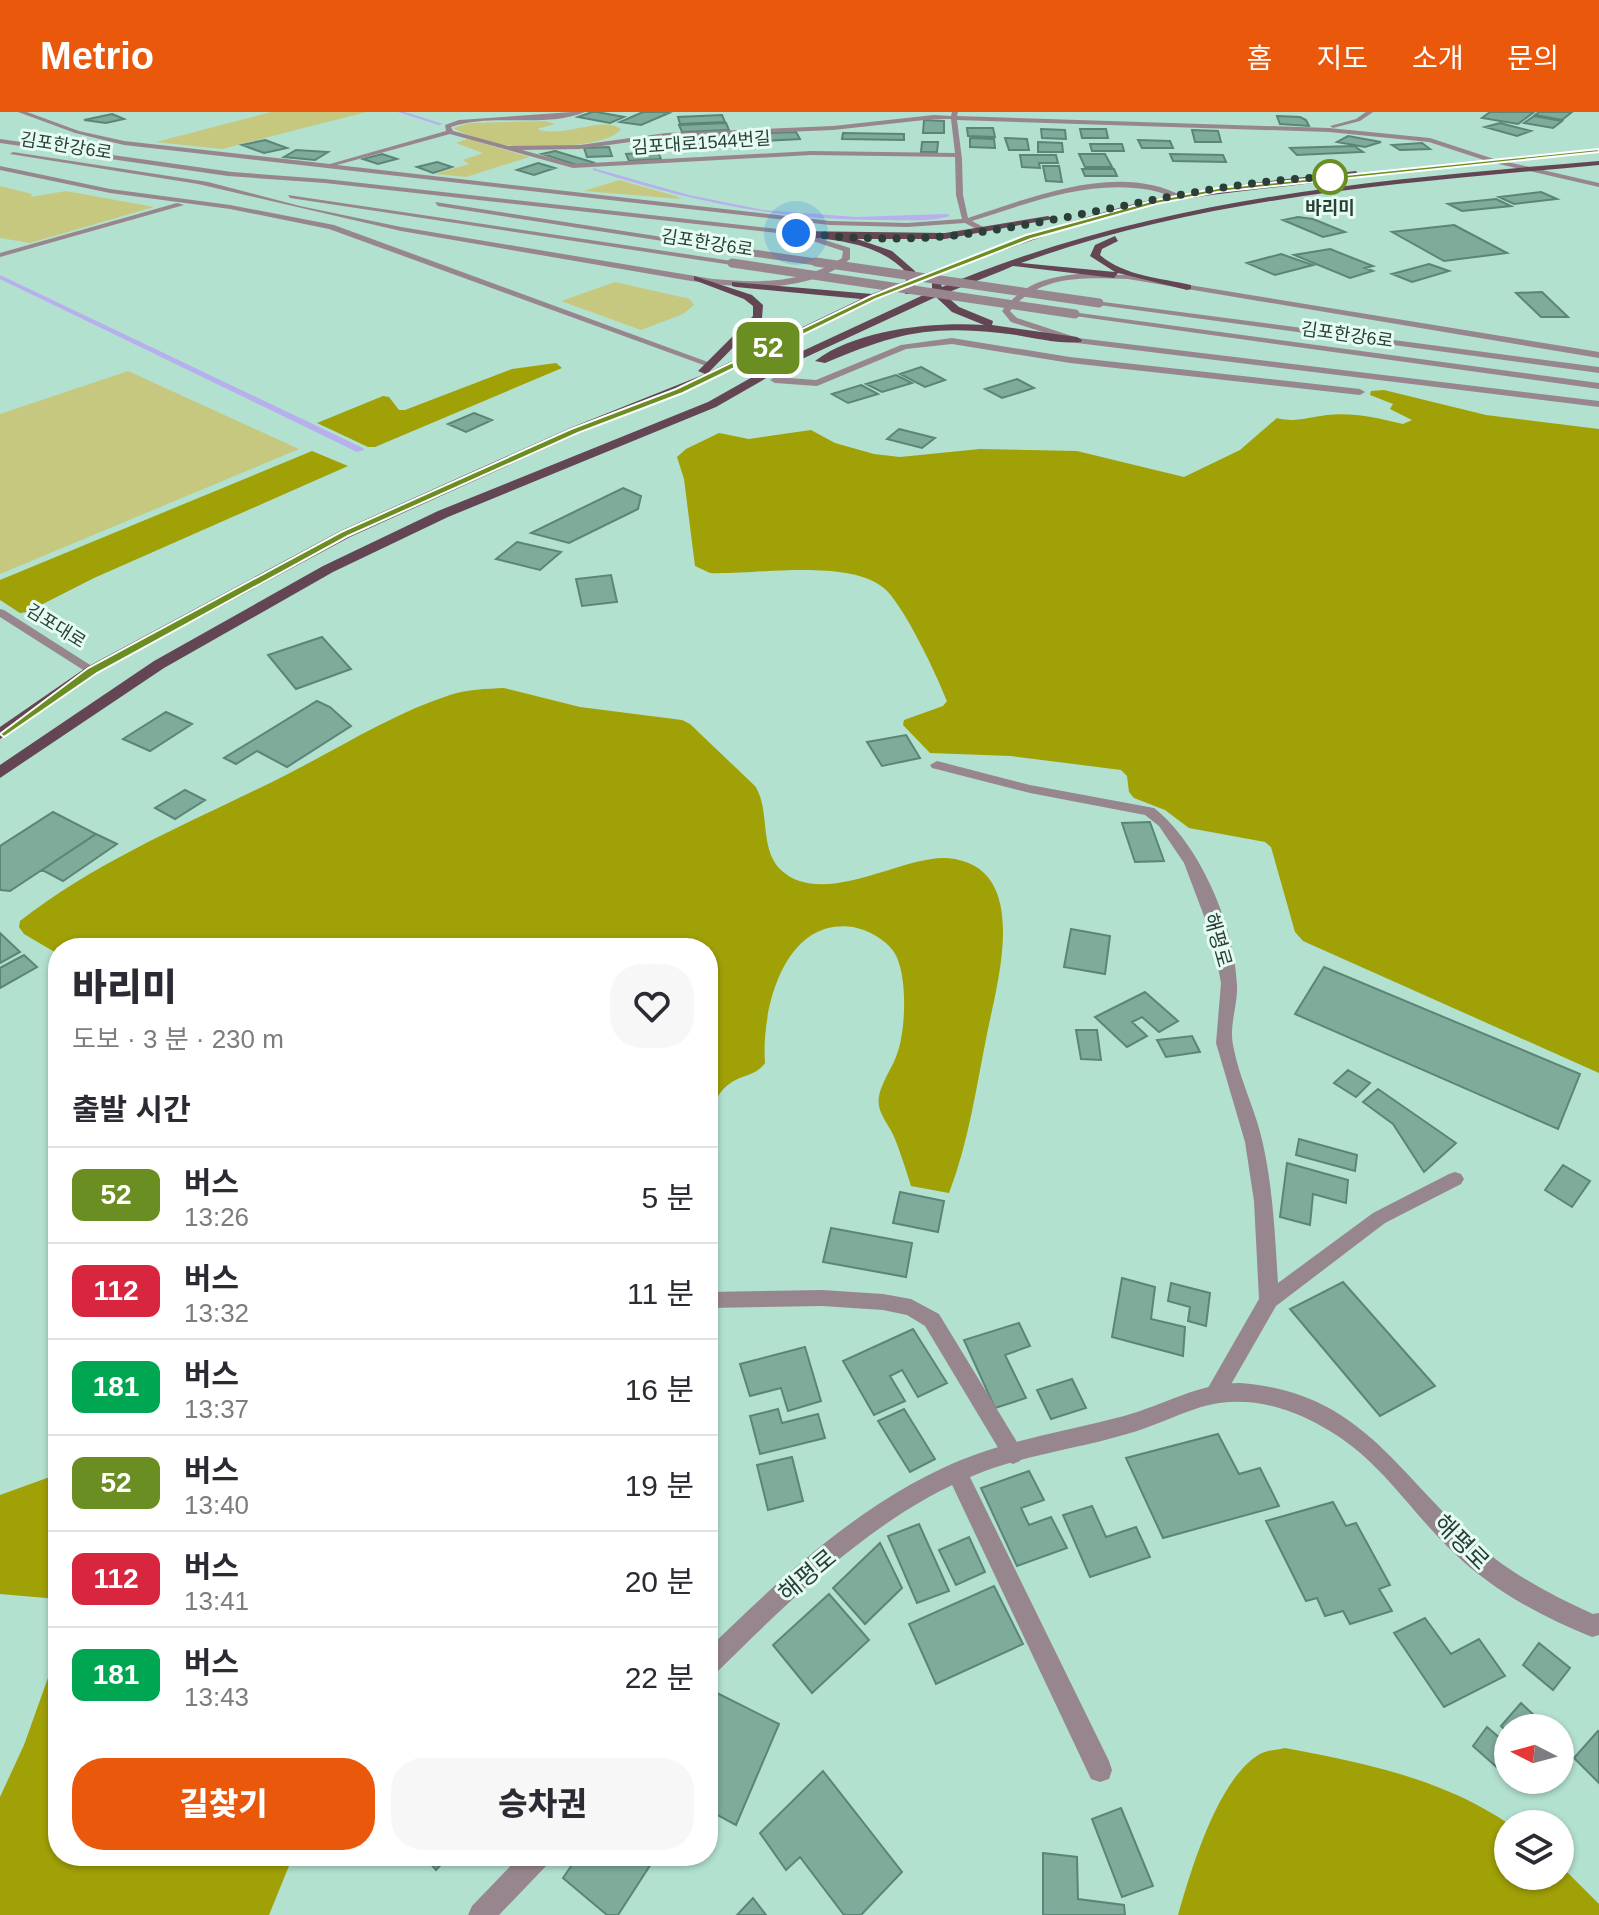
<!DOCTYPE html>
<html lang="ko">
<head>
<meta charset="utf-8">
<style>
	:root { --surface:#fff; --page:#f7f7f7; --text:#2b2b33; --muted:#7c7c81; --line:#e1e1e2; --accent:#ea580c }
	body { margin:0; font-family:Arial,"Noto Sans KR",sans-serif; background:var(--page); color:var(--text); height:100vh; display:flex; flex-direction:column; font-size:30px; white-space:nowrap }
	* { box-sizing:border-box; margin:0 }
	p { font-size:26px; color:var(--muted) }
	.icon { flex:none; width:44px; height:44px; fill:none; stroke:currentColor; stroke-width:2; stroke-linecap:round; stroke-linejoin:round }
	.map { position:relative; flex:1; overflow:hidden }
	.sheet { position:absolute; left:48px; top:826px; width:670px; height:928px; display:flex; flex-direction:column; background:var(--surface); border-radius:32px; box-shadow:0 2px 6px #0004 }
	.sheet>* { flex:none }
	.badge { padding:0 16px; border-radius:12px; font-size:28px; line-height:52px }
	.needle { width:52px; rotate:276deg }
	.tools { position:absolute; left:1494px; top:1602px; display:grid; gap:16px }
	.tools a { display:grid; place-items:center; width:80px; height:80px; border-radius:50%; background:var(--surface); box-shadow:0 2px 6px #0004; font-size:40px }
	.you { position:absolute; width:40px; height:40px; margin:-20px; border:6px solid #fff; border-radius:50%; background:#1a73e8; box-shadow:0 0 0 12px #1a73e833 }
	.map>.badge { position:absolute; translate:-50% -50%; box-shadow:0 0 0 4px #fff }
	h2 { padding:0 24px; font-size:30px; line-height:72px }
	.round { display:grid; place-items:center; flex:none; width:84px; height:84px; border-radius:32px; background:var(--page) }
	.headline { display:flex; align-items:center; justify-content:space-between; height:136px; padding:0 24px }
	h1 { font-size:38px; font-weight:800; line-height:60px }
	.button { display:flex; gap:16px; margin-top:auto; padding:16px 24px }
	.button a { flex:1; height:92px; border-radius:32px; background:var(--accent); color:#fff; font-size:32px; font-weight:800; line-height:92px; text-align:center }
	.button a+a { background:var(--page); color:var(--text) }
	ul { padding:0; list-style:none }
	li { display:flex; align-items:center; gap:24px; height:96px; padding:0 24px; border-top:2px solid var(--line) }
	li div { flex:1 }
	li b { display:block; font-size:30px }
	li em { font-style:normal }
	li .badge { min-width:88px; font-weight:700; text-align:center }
	header { display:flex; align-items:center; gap:48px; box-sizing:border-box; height:112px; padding:0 40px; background:var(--accent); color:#fff }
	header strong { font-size:38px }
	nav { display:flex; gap:44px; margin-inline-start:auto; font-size:28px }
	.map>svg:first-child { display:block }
	.green { fill:#c6c87f }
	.forest { fill:#a0a007 }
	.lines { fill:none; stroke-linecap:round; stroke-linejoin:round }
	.stream { fill:#b7afee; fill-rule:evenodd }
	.building { fill:#7eab9a; stroke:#5b8677; stroke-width:2 }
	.service { fill:#98868e; fill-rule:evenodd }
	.minor { fill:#98868e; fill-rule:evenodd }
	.tertiary { fill:#98868e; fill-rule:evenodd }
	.primary { fill:#644554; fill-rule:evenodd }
	.tertiary-bridge-far1 { stroke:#98868e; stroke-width:7 }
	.tertiary-bridge { stroke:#98868e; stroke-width:9 }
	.line { fill:#6b8e23; stroke:#fff; stroke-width:2 }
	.walk { stroke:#2b3e37; stroke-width:8; stroke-dasharray:0 14.4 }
	.stop-dot { fill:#fff; stroke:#6b8e23; stroke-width:4 }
	.labels { text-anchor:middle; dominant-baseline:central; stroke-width:6; stroke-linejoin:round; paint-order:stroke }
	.far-street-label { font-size:18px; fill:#2b3e37; stroke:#e5fcf3 }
	.far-stop-label { font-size:18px; font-weight:bold; fill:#2b3e37; stroke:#e5fcf3 }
	.street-label { font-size:20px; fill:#2b3e37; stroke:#e5fcf3 }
	.near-street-label { font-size:24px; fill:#2b3e37; stroke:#e5fcf3 }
</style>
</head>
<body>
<header>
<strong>Metrio</strong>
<nav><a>홈</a><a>지도</a><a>소개</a><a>문의</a></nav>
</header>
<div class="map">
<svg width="1599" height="1803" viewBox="0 0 1599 1803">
	<rect width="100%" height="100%" fill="#b2e1cf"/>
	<path class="green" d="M271,0H366L222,37L156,30Z
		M546,9L555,12L537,17C564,27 602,3 621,17C607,36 537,36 513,34C495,32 468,25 453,16L469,11Z
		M467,27L472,28L529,45L466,65L435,62L469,52L463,48L483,41L456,31Z
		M619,68L676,84L681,87L584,79Z
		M0,74L32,82L31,85L66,79L154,95L30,131L0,126Z
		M615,170L690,187L694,193L683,202L641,218L561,189Z
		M128,259L299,337L0,462V302Z"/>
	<path class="forest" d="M556,251L562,256L375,335H368L317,311L383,284L389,285L399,298H405L512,257Z
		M1384,278L1486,303L1599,317V961L1303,829L1295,820L1271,735L1265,730L1189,716L1165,698L1134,686L1129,680L1127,664L1121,658L1011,644L930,641L903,613L904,608L943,594L947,589C937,563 904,494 885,477C850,446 755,463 710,461L695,454L684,367L677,345L686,337L719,321L749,327L811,318L835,331L874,342L900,345L980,337L1077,339L1184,365L1240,338L1277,306C1296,311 1308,305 1327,303C1353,300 1378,306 1403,312L1412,308L1390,297L1393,292L1370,283L1371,279Z
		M312,339L348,354L94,466L27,500L20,501L0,488V468Z
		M504,576L580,595L682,608L690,612L755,674C771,698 758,737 782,759C824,796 903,743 947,746C1033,753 997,871 987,922C976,976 969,1029 949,1081L911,1074C906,1058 901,1042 895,1027C891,1016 881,1005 879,994C876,977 892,958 897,942C906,919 908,861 894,840C885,827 868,818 853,815C783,805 761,900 765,951C756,964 745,962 732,970C712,983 707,1006 718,1026L708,1032V836H58V842L24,822L19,815L20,809C99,747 196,708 286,663C339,636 394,601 450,583C468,577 486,577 504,576Z
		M58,1362V1487L0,1482V1383Z
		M58,1521V1744H293L269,1803H0V1685L24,1633L49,1563Z
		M1285,1636C1364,1651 1441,1666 1509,1712L1508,1764H1560V1753L1599,1792V1803H1178C1191,1758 1218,1666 1260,1642C1267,1638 1277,1638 1285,1636Z"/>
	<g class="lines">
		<path class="stream" d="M398,0H405L443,12L439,13Z
			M593,56L689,83L763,98L855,105L947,102L950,104C930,110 904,108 883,108C777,108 694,90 593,58Z
			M0,163L363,336L364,338L357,340L0,167Z"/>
	</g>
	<path class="building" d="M592,0H597L624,5L610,11L578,5Z
		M643,0H661L669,1L641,13L620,10Z
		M1490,0H1534L1518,12L1482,6Z
		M1539,0H1572L1562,8L1535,3Z
		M112,2L124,7L106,11L84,8Z
		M722,3L725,10L680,12L678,5Z
		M1277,4L1300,5L1306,8L1309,14L1280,12Z
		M1534,4L1562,9L1553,16L1524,11Z
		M924,8L944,9V21H923Z
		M726,11L729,18L682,20L679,13Z
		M1500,11L1531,19L1517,24L1485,15Z
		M967,16H993L995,25L968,24Z
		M1041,17L1065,18L1066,27L1042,26Z
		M1080,17H1106L1108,26H1082Z
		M1192,18L1218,19L1221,30H1195Z
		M796,20L800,27L745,30L742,22Z
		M843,21L904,22V28L842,27Z
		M732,23L735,30L685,32L683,26Z
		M1348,24L1381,30L1365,35L1337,30Z
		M970,26L994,27L995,36L970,35Z
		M1005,26L1027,27L1029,38H1009Z
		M265,28L287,36L264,41L242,33Z
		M1138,28L1170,29L1173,36H1142Z
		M922,30H938L937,40H921Z
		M1038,30L1062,31L1063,40H1038Z
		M1422,31L1430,37L1400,38L1392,33Z
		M1090,32H1122L1124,39H1092Z
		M1354,34L1363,40L1297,43L1290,36Z
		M609,35L612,44L587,45L584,36Z
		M296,38L328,40L315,48L284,45Z
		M555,39L595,51L577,53L542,42Z
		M658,40L661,47L629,49L626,42Z
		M382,42L397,47L378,52L363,47Z
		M1079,42H1105L1112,55H1085Z
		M1170,42L1223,43L1226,50L1173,49Z
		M1020,43H1056L1058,51H1039L1040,56L1022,55Z
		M437,50L452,55L433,61L417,55Z
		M538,51L555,56L534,63L517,58Z
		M1043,54H1059L1062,70L1046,69Z
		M1082,57H1114L1117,64H1085Z
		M1541,80L1557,87L1514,92L1499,85Z
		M1496,87L1511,94L1462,99L1448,92Z
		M1298,105L1313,107L1345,120L1323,125L1283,108Z
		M1454,113L1507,141L1444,149L1392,120Z
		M1330,137L1373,154L1365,156L1373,159L1350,166L1294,143Z
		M1281,142L1313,153L1275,163L1247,151Z
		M1429,152L1449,159L1412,170L1392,162Z
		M1542,180L1568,205H1541L1516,181Z
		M921,255L945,268L925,275L900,262Z
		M896,263L912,271L882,280L866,272Z
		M1017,267L1034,276L1002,286L985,277Z
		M861,273L878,282L848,291L832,282Z
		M474,301L492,308L466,320L448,312Z
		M899,317L935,326L922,336L887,327Z
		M623,376L641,384L638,397L569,431L531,421Z
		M517,430L561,440L540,458L496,447Z
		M611,463L617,490L582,494L576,467Z
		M322,525L351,557L296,577L268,543Z
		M317,589L330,595L351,614L287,655L257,639L236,652L224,646Z
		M166,600L192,612L150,639L123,627Z
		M906,623L920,646L882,654L867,630Z
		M185,678L205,688L175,707L155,696Z
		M53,700L96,722L10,779L0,778V734Z
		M1150,710L1164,749L1135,750L1122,711Z
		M96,722L117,732L63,769L42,758Z
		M1071,817L1110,824L1105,862L1064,855Z
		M0,821L20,840L0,851Z
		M24,843L37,855L0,876V856Z
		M1324,855L1580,962L1558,1017L1295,902Z
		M1145,880L1178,909L1159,920L1142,905L1132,910L1147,924L1127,935L1095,905Z
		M1076,918H1097L1101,948L1081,947Z
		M1192,924L1200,940L1166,945L1157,928Z
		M1348,958L1370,971L1356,985L1334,971Z
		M1378,977L1456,1031L1424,1060L1393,1012L1363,990Z
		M1299,1027L1357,1043L1355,1059L1296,1043Z
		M1287,1051L1348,1068L1346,1091L1313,1082L1310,1113L1280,1105Z
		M1563,1053L1590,1069L1572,1095L1545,1078Z
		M900,1080L944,1089L938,1120L893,1111Z
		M831,1116L912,1131L906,1165L823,1150Z
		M1122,1166L1155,1175L1151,1207L1185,1215L1183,1244L1112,1225Z
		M1343,1170L1435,1274L1380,1304L1290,1197Z
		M1171,1171L1210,1181L1206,1214L1188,1209L1190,1195L1168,1189Z
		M1019,1211L1030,1234L1005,1243L1026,1286L995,1296L964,1228Z
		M913,1217L947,1271L918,1285L902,1258L890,1264L905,1289L874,1303L843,1249Z
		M805,1235L821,1289L788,1299L781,1276L750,1284L740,1252Z
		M1072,1267L1086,1296L1051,1307L1037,1278Z
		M778,1297L782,1311L818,1302L825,1326L760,1342L750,1304Z
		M904,1297L935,1347L910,1360L878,1309Z
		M1218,1322L1239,1362L1260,1356L1279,1394L1163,1426L1126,1346Z
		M792,1345L803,1389L768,1398L757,1353Z
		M1029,1359L1044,1388L1021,1396L1029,1413L1051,1405L1067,1436L1017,1454L981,1376Z
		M1333,1390L1346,1414L1356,1411L1390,1473L1379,1477L1392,1499L1350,1512L1343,1499L1325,1504L1317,1486L1306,1489L1266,1409Z
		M1092,1394L1106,1425L1136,1415L1150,1445L1090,1465L1063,1403Z
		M919,1412L949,1479L917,1491L888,1424Z
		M969,1425L985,1460L956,1473L939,1438Z
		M880,1431L902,1476L865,1512L833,1476Z
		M994,1474L1023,1532L936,1572L909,1512Z
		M829,1482L869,1528L812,1581L773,1533Z
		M1425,1506L1451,1542L1479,1527L1505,1564L1444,1595L1394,1521Z
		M1539,1531L1570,1556L1553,1578L1523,1553Z
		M713,1579L779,1612L736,1713L708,1698V1590Z
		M1521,1591L1548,1616H1508V1621L1501,1614Z
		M1487,1615L1508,1633V1648L1501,1659L1473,1634Z
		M1598,1619L1599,1620V1671L1574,1646Z
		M823,1659L902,1760L861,1803H844L800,1745L786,1758L760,1721Z
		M1121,1696L1153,1774L1122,1785L1092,1707Z
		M1043,1741L1077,1745L1078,1787L1124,1793L1125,1803H1043Z
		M424,1744H449L436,1758Z
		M578,1744H642L651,1752L618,1803H607L563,1766Z
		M753,1786L766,1803H737Z"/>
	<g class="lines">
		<path class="service" d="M18,0H27L79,19L124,29L330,52L446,19L445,13L459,8L572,0H585C544,17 493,0 451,15L453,19L508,34L580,33L666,21L833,14L934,3L951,4L952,0H958L957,4L1329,16L1430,26L1494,47L1599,71V75L1490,50L1429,30L1329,20L957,8L962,47L963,83L968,106C1033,85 1119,49 1184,85L1180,87C1170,84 1160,80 1150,78C1089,67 1029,91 972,109L987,117L984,121L965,111L907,115L830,113L124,33L75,21ZM934,7H951L955,41L811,39L573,52L522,38L580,37L666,25L833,18ZM450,22L573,56L811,43L955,45L956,83L962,107L907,111L830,109L337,53Z
			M1366,0H1373L1360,9L1333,16L1330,14L1356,7Z
			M0,54L110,77L230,93L334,113L716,253L709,255L329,117L230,97L110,81L0,58Z
			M177,91L184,93L0,145V141Z
			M952,226L1070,245L1360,277L1365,280L1360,283L1070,251L952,232L906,237L817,274L775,271L770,268L775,265L816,268L901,233Z
			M0,497L4,498L98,558L96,561H88L0,505Z
			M937,649L1030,673L1154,696C1200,732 1235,815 1237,873C1238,893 1229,913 1233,933C1239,967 1256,998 1263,1032C1273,1077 1275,1124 1278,1171L1373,1101L1449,1062L1455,1060L1461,1062L1464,1067L1461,1072L1385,1111L1276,1194L1222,1288L1215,1290L1208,1288L1205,1281L1259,1187L1254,1089L1245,1030L1216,931L1221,871L1213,828L1184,751L1159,714L1145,703L1030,681L932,656L930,653Z
			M822,1178L883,1182L911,1187L939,1202L1020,1335L1023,1342L1020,1349L1013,1352L1006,1349L925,1214L907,1203L883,1198L822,1194L708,1196V1180Z
			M957,1350L964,1353L1109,1649L1112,1658L1109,1667L1100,1670L1091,1667L946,1360L950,1353Z"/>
		<path class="minor" d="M1240,1271C1357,1280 1392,1354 1468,1424C1504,1458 1548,1482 1593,1502L1599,1501V1523L1592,1525C1542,1505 1492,1478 1453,1440C1412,1401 1382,1351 1333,1321C1294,1296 1247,1281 1201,1295C1176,1303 1152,1315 1127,1322C1077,1337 1023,1343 975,1363C877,1402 790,1488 716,1561L708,1565V1537C786,1461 873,1379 977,1342C1025,1325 1075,1317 1124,1304C1164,1293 1199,1271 1240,1271Z
			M520,1744H551L547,1753L499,1803H468L472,1794Z"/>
		<path class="tertiary" d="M0,27L232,60L325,67L796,119L850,136V147C807,183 743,176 691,169L401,119L198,72L10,42L13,40L208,70L300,94L401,115L713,167C759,171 802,172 842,146L843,139L795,123L325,71L228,64L0,31Z
			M288,83L732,149L736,151L732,153L290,86Z
			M435,90L753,139L757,141L753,143L438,94Z
			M1078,162L1128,163L1599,240V246L1128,167C1084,166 1041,162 1010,199L1017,206L1078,226L1599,289V295L1077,231L1011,210L1002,199C1022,173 1045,165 1078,162Z
			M1096,189L1599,255V261L1099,193Z
			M1072,200L1599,271V277L1075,204H1072Z"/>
		<path class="primary" d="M1599,49V53C1404,71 1207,84 1021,151L1115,160L1090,144L1095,133L1115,124L1118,129L1102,137L1100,143C1124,164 1161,166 1191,173V177L1187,178L1118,161L1114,166L1013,154L1004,158L944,182L959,195L993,209L992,213L1077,225L1082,228L1081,230C1055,233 1026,223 1000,221C925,213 893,223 825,251L815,249C858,217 932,210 984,213L952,200L936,185L789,253L716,295L448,405L333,460L164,556L0,666V653L154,549L323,454L438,399L708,290L781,249L932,179V169H940L942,175C1154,86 1372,68 1599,49Z
			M1356,59L1359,64C1293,76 1225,78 1159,92C1075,110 995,141 915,172L913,182H905V177L878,187L683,281L578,322L350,425L97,561L0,627V615L87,555L340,419L570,316L705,262L698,259L753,204V194L744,187L694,168V164L752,183L763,193L762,206L709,260L861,187L736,175L732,174V170L872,182L906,169L907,161C878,130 836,128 796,124L793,119L945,121L1048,104L1053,107L945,127H857L892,139L915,159L916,165C995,135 1073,106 1155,87C1221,73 1289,67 1356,59Z"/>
		<path class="tertiary-bridge-far1" d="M753,141L830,152
			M732,151L740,152"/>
		<path class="tertiary-bridge" d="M816,150L1099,191
			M732,151L1075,202"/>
	</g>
	<path class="line" d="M1599,37V40L1218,80L1156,92L1031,127L876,187L683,281L578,321L348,424L97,561L4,625L0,622L88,556L341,420L571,317L676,277L871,184L1026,123L1155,88L1218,76Z"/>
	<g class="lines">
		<path class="walk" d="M796,121C846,126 898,129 949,124C1076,110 1201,69 1330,65"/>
	</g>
	<circle class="stop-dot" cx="1330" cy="65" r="16"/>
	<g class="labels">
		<g class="far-street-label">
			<text transform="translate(701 31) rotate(-4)">김포대로1544번길</text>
			<text transform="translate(66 34) rotate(9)">김포한강6로</text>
			<text transform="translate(707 131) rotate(9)">김포한강6로</text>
			<text transform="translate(1347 223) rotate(8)">김포한강6로</text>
			<text transform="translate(56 514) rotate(32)">김포대로</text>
		</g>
		<g class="far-stop-label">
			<text x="1330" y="96">바리미</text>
		</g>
		<g class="street-label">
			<text transform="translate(1218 828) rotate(74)">해평로</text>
		</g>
		<g class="near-street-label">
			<text transform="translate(1462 1430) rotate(45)">해평로</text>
			<text transform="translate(807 1463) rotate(-40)">해평로</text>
		</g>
	</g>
</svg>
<div class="tools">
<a><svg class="needle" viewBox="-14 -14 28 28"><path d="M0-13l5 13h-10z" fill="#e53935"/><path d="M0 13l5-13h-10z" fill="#7c7c81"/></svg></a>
<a><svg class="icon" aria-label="layers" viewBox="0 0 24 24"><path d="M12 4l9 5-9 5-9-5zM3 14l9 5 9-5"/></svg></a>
</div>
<div class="you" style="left:796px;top:121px"></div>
<b class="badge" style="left:768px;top:236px;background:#6b8e23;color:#fff">52</b>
<section class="sheet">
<div class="headline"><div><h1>바리미</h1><p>도보 · 3 분 · 230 m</p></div><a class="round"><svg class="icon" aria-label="heart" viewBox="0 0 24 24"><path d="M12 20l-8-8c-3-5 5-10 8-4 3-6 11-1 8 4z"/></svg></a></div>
<h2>출발 시간</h2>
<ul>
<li><span class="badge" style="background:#6b8e23;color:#fff">52</span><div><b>버스</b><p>13:26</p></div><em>5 분</em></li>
<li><span class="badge" style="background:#d7263d;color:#fff">112</span><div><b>버스</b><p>13:32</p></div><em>11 분</em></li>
<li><span class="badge" style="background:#00a651;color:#fff">181</span><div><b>버스</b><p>13:37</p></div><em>16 분</em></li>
<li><span class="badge" style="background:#6b8e23;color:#fff">52</span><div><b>버스</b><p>13:40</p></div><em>19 분</em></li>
<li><span class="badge" style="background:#d7263d;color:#fff">112</span><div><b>버스</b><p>13:41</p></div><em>20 분</em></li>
<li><span class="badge" style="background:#00a651;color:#fff">181</span><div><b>버스</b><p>13:43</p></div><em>22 분</em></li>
</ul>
<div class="button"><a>길찾기</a><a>승차권</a></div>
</section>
</div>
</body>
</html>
